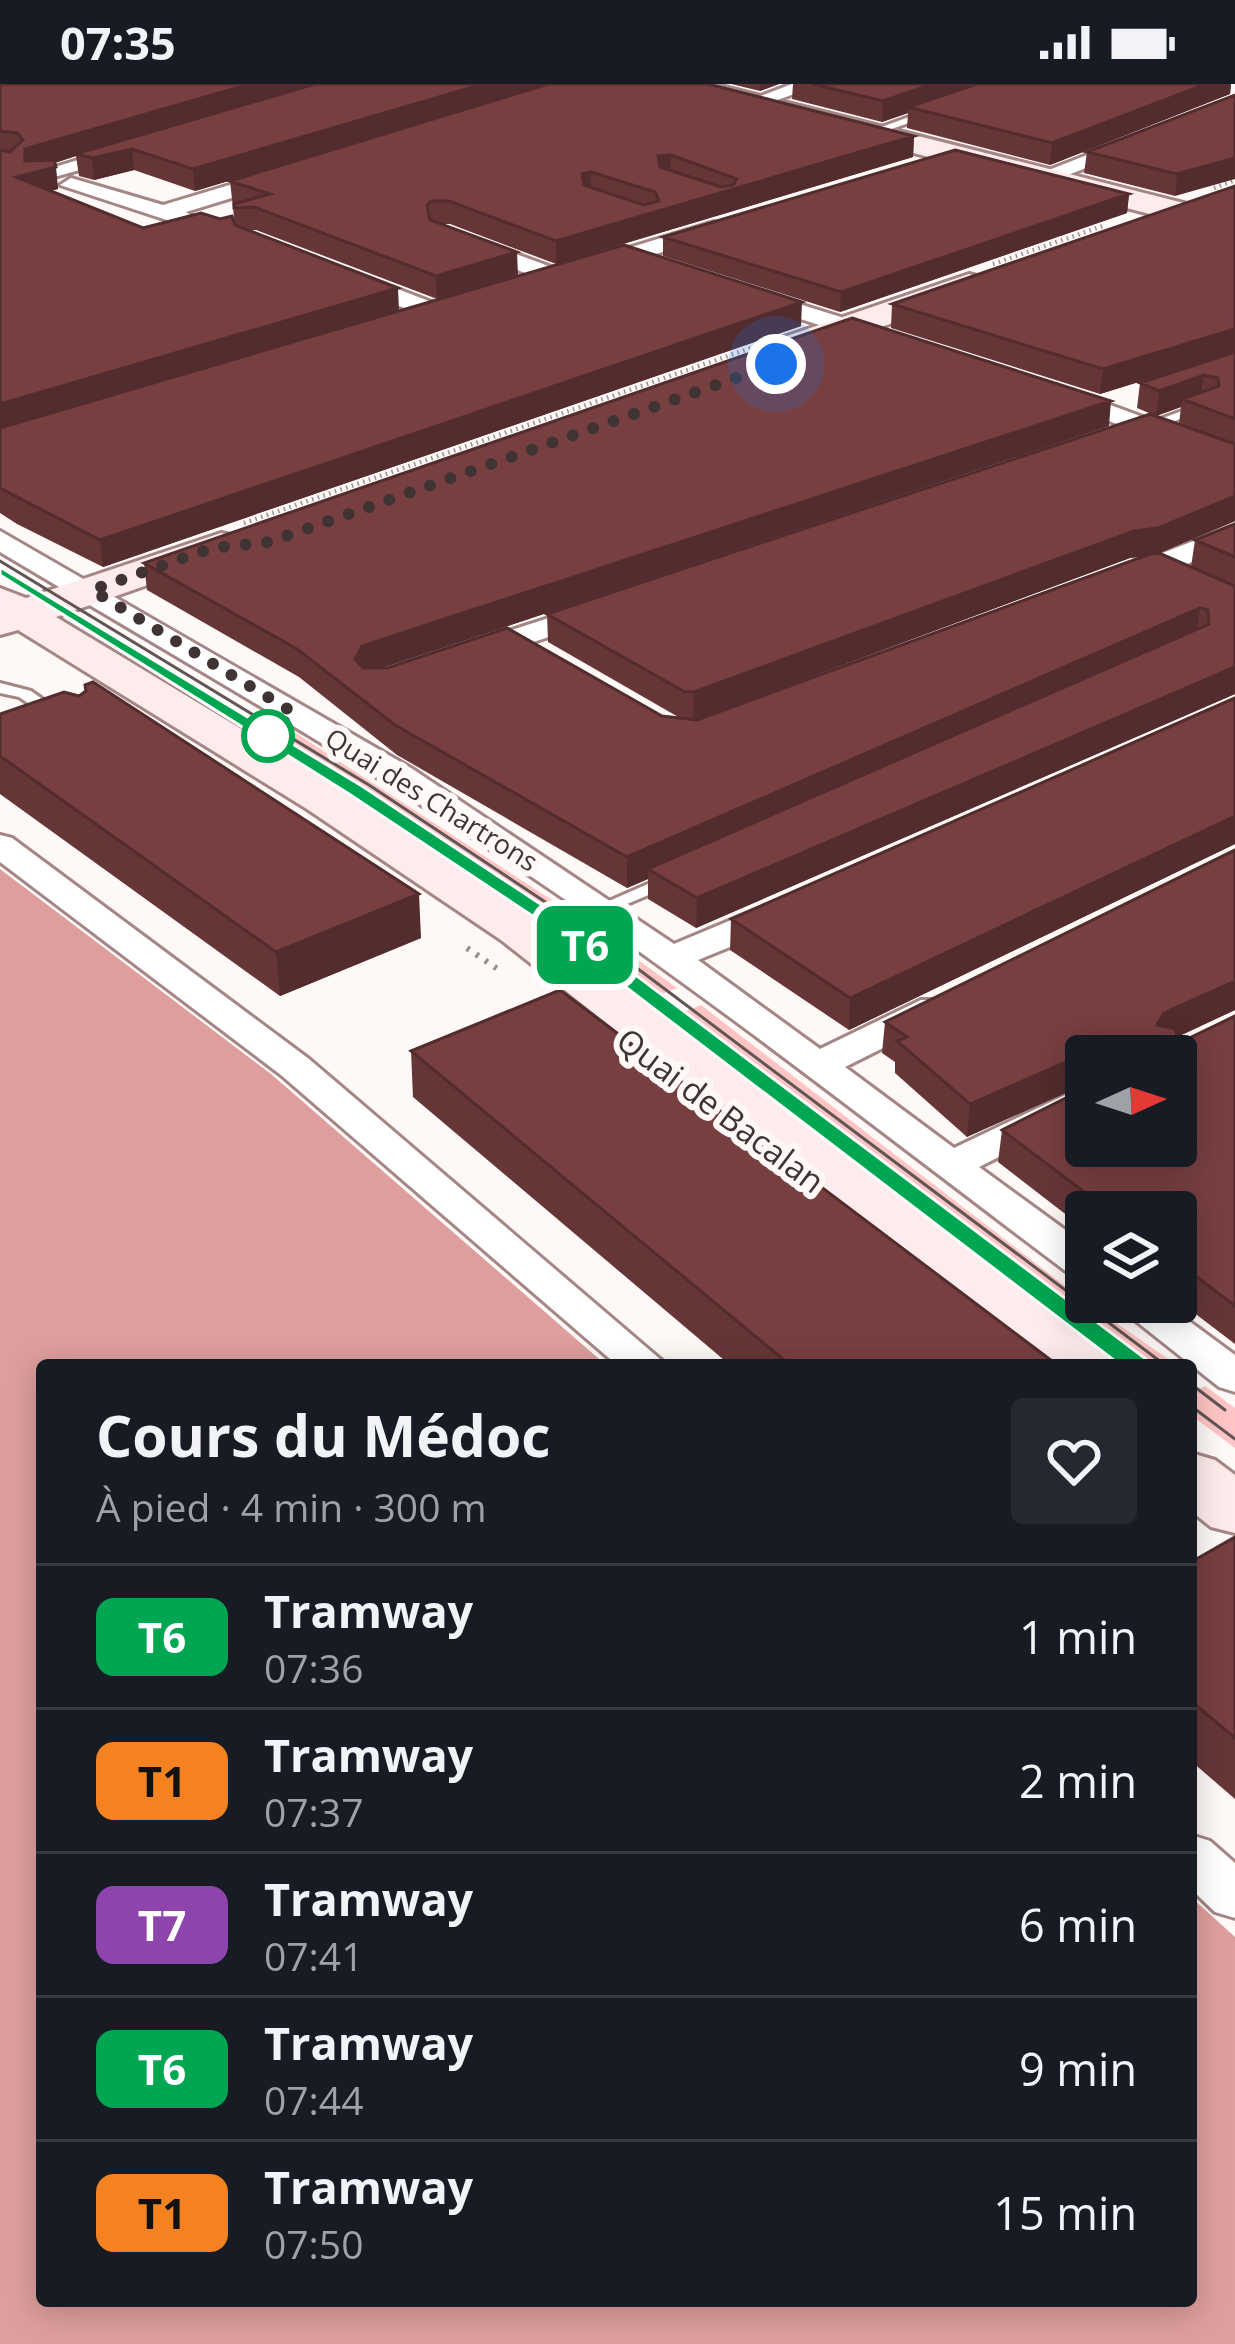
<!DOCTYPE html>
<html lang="fr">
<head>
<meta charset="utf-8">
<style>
	:root { --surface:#171b24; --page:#242831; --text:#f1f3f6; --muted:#9ea1a6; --line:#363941 }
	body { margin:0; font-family:"Open Sans",sans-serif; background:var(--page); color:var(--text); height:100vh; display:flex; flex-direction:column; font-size:45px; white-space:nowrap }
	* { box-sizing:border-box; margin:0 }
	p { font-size:39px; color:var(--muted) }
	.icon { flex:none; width:66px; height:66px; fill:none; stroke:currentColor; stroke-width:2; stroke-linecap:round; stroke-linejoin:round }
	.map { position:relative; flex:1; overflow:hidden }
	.sheet { position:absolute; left:36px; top:1275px; width:1161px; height:948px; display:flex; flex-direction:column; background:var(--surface); border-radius:12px; box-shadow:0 6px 30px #0003 }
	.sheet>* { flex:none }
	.badge { padding:0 24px; border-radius:18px; font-size:42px; line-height:78px }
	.needle { width:78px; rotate:87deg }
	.controls { position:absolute; left:1065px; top:951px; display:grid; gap:24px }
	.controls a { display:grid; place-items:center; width:132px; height:132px; border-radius:12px; background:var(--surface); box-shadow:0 6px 30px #0003; font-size:60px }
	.you { position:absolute; width:60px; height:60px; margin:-30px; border:9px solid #fff; border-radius:50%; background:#1a73e8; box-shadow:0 0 0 18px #1a73e833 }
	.map>.badge { position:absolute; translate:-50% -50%; box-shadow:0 0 0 6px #fff }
	.round { display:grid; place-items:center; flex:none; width:126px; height:126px; border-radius:12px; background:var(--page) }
	.overview { display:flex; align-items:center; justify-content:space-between; height:204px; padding:0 60px }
	h1 { font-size:57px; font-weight:700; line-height:90px }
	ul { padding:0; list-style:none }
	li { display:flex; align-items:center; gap:36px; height:144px; padding:0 60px; border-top:3px solid var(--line) }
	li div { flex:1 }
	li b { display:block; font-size:45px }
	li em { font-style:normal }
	li .badge { min-width:132px; font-weight:700; text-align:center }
	.status { display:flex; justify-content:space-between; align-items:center; height:84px; padding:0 60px; background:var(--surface); direction:ltr }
	.status svg { height:33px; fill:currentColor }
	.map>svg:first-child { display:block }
	.green { fill:#ffc5c4 }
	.water { fill:#de9e9d }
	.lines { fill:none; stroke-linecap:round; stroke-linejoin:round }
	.lane-casing { stroke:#a48685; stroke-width:6 }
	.street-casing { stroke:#a48685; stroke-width:6 }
	.secondary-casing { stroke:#a48685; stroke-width:6 }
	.path-far1 { stroke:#998f8f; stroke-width:4.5; stroke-dasharray:1.5 4.5; stroke-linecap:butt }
	.path { stroke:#998f8f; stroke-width:6; stroke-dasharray:3 8; stroke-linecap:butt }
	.lane { fill:#fff; fill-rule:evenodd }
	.street { fill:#fff; fill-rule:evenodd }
	.secondary { fill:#feecec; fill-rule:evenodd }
	.tram { stroke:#615555; stroke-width:3 }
	.wall { fill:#663637; fill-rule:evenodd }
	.shaded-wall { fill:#532c2d }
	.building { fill:#773f40; stroke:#532c2d; stroke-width:3; fill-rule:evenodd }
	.line { fill:#00a651; stroke:#fff; stroke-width:3 }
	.walk { stroke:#403333; stroke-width:12; stroke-dasharray:0 21.6 }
	.stop-dot { fill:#fff; stroke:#00a651; stroke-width:6 }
	.labels { text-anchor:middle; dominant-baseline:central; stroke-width:12; stroke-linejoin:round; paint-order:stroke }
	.far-street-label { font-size:27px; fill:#403333; stroke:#fef8f7 }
	.street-label { font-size:33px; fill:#403333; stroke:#fef8f7 }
</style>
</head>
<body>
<div class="status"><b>07:35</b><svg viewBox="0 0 49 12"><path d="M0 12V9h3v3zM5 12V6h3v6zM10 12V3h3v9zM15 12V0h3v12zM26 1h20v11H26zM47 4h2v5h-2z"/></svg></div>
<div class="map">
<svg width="1235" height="2260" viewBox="0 0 1235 2260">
	<rect width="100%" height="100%" fill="#fef8f7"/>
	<path class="green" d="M296,649L561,822L534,832L271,658Z
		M584,837L677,904L647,916L555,848Z
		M701,921L1086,1218L1171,1277L1127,1281L671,933Z
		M1205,1302L1235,1324V1364L1191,1331V1310Z"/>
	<path class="water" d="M0,785L271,990L606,1281H42V2217H1191V1813L1235,1853V2260H0Z"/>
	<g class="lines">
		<defs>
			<path id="lane" d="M931,25L935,30L874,51L865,49Z
				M1201,320L1213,323L1153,345L1141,342Z
				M0,599L31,607L66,632L64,635H52L19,613L0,609Z
				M671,790L677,791V799L608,828L602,829L593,824Z"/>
			<path id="street" d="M792,0H822L752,25L742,19Z
				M1235,13V26L1050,98H1034L1031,93Z
				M133,59L144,65L140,69L40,97L29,91Z
				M286,84L297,90L294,95L186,128L196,135L185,142L60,101L71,94L163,121Z
				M714,138L725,145L722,150L590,190L578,183L582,178Z
				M464,151L565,188L569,193L565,198H549L456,163V153Z
				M348,186L447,224L450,229L447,234H429L340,198V188Z
				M748,204L892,249L895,254L883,261L740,216L736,211Z
				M1056,301L1235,367V384L1047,314L1043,309L1047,304Z
				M1235,441V460L1180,483L1235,507V527L1159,495L1150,483L1160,470Z
				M0,447L411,684L674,860L767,821H793L798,829L793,837L698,876L820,965L921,916H947L953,924L947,932L845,983L954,1064L1086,1001V1029L979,1083L1086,1161V1195L1071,1191C891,1056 715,916 529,791C357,676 178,574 0,468Z
				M601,517L612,520L616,526L612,532L467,580L451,571L456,564Z
				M0,751L12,754L309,975L667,1281H617L281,991L0,778Z
				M1112,1218H1163L1235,1271V1308L1219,1303Z
				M1191,1751L1210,1757L1235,1779V1834L1215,1828L1191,1805Z"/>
			<path id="secondary" d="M665,0H713L1235,132V152L669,6Z
				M969,190L981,193L986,200L981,207L801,272H775L770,264L775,256Z
				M221,449L236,452L242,461L236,470L56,533L341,705L537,834L1105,1266L1114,1281H1041L501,856L307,725L18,546L0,551V504L26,514Z
				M1191,1369L1215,1376L1235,1391V1449L1211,1443L1191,1427Z"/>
		</defs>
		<use href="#lane" class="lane-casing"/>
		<use href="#street" class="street-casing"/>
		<use href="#secondary" class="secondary-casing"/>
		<path class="path-far1" d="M1214,104L1235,96
			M993,180L1103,142
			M244,439L757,262"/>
		<path class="path" d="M467,864L499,886"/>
		<use href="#lane" class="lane"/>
		<use href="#street" class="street"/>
		<use href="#secondary" class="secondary"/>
		<path class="tram" d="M0,477L369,701L577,839L1165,1281
			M1191,1300L1225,1326
			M1191,1322L1235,1355"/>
	</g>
	<path class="wall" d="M0,0L914,52L913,73L556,180L450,140H440L437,215L256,146H247L399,227L801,242L103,483L17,440L0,429ZM76,72L79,92L94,96L134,86L195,107L305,74L230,97L235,142L143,144L51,107L58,105L55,79Z
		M731,0H779L760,7Z
		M793,0H1231L1230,10L1050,81L907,44L908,29L882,38L792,15Z
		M1235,11L1175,112L1084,89L1087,68Z
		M1129,110L1127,129L840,228L663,172V153Z
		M892,220L1235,268L1100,310L891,244Z
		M1235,268V437L1157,470L1191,483L1195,456L1235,440V610L696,844L648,815V795L627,804L397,671L299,593L147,506L144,479L1109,342L381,584L680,634L548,558L547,530L1179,340L1181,323L1156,332L1137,324L1140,299ZM1146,472L697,636H694L1130,474Z
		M1235,614V760L849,946L730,866L731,835Z
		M0,630L421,854L280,912L0,710Z
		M1235,926L1177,953V956L1183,957L1235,932V1260L1176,1215V1128H1086V1146L998,1078L1002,1046L1176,972H1086L967,1053L895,989V978L882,969L885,938Z
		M411,967L1052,1281H730L413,1013Z
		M1235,1453V1715L1191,1677V1478Z"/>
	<path class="shaded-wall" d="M250,0H321L76,70V72L28,87L56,83L58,105L19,115L16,93L25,65Z
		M483,0H552L195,107L193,85Z
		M760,0H779L760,7Z
		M933,0H989L908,23V29L882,38L883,17Z
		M1206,0H1231L1230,10L1050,81L1052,59Z
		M914,52L913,73L556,180V157Z
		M132,65L134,86L94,96L92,74Z
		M671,71L670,93L658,94V72Z
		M1235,74V95L1175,112L1177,90Z
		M591,88V110L582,112V90Z
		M1129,110L1127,129L840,228L841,208Z
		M517,168L518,191L437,215L436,192Z
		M398,204L399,227L0,346V320Z
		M802,218L801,242L103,483L100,456Z
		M1235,245V268L1100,310L1103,285Z
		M1204,291L1200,316L1182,315L1181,323L1156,332L1159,307Z
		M1111,317L1109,342L364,590L355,575L362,562Z
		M1235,412V437L1155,471L1130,474L693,637L694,608L1134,447Z
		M1200,524L1196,552L648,785V795L627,804V773Z
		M1235,583V610L696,844L697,814Z
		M1235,732V760L849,946L850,914Z
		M419,810L421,854L280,912L276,868Z
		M1235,897V926L1160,961L1157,941L1164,929Z
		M1093,966V972H1086V1000L967,1053L970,1020Z"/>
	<path class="building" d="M0,0H250L25,65V77L54,76L56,83L16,93L143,144L201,129L220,135L232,132L235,141L398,204L0,320V66L10,68L23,56L17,49L0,47Z
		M315,0H483L193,85L132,65L92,74L76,70Z
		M548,0H708L914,52L556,157L449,117H431L427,122L430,136L517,168L436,192L254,123L234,124V120L270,110L230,97ZM671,71L737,95L733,101L721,103L660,83L658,72ZM591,88L655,108L659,117L644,121L584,101L582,90Z
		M813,0H933L883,17Z
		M977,0H1206L1052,59L908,23Z
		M1235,11V74L1177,90L1087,68Z
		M955,66L1129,110L841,208L663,153Z
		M1235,102V245L1103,285L892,220Z
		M624,161L802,218L100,456L0,404V344Z
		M852,234L1111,317L362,562L355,575L363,584H387L507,544L662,632L697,636L1150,470L1159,469L1235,502V583L697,814L648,785L1209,540L1208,526L1200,524L627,773L395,641L297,565L144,479Z
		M1235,268V335L1182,315L1219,302L1218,294L1204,291L1159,307L1140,299Z
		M1150,330L1235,360V412L1158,444L1134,447L694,608H685L547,530Z
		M1235,440V473L1195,456Z
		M93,598L419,810L276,868L0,672V630L64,608L79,612L86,607L85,601Z
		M1235,614V732L850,914L731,835Z
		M1235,766V897L1164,929L1157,941L1176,945L1177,956L1183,957L1235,932V1222L1176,1177V1128H1111L1002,1046L1086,1004V1062H1176V972H1093V966L970,1020L897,957L907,953L885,938Z
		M560,906L1052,1277L1043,1281H790L411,967Z
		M1235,1453V1654L1191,1617V1478Z"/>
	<path class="line" d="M0,483L362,702L548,825L1146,1275L1150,1281L1146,1287H1128L534,833L349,710L0,491Z"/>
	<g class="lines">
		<path class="walk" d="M268,652L294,629L92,506L212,464L269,458L776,280"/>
	</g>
	<circle class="stop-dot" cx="268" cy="652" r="24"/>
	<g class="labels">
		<g class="far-street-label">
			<text transform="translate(432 715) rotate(32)">Quai des Chartrons</text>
		</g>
		<g class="street-label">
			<text transform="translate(721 1026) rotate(37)">Quai de Bacalan</text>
		</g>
	</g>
</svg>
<div class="controls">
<a><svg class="needle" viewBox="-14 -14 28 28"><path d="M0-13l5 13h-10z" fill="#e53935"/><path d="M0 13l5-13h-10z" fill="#9ea1a6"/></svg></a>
<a><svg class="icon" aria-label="layers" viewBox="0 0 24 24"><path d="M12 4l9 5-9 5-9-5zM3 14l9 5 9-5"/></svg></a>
</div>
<div class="you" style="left:776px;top:280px"></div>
<b class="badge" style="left:585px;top:861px;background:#00a651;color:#fff">T6</b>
<section class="sheet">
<div class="overview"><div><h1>Cours du Médoc</h1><p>À pied · 4 min · 300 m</p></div><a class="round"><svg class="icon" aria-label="heart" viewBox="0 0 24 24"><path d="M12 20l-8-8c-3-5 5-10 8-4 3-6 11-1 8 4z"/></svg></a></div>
<ul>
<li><span class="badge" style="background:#00a651;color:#fff">T6</span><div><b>Tramway</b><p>07:36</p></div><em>1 min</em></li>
<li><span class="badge" style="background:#f58220;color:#111">T1</span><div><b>Tramway</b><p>07:37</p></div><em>2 min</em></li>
<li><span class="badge" style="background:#8e44ad;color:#fff">T7</span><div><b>Tramway</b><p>07:41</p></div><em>6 min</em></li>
<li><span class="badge" style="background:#00a651;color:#fff">T6</span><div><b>Tramway</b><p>07:44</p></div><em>9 min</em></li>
<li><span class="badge" style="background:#f58220;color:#111">T1</span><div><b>Tramway</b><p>07:50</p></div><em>15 min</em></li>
</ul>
</section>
</div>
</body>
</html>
